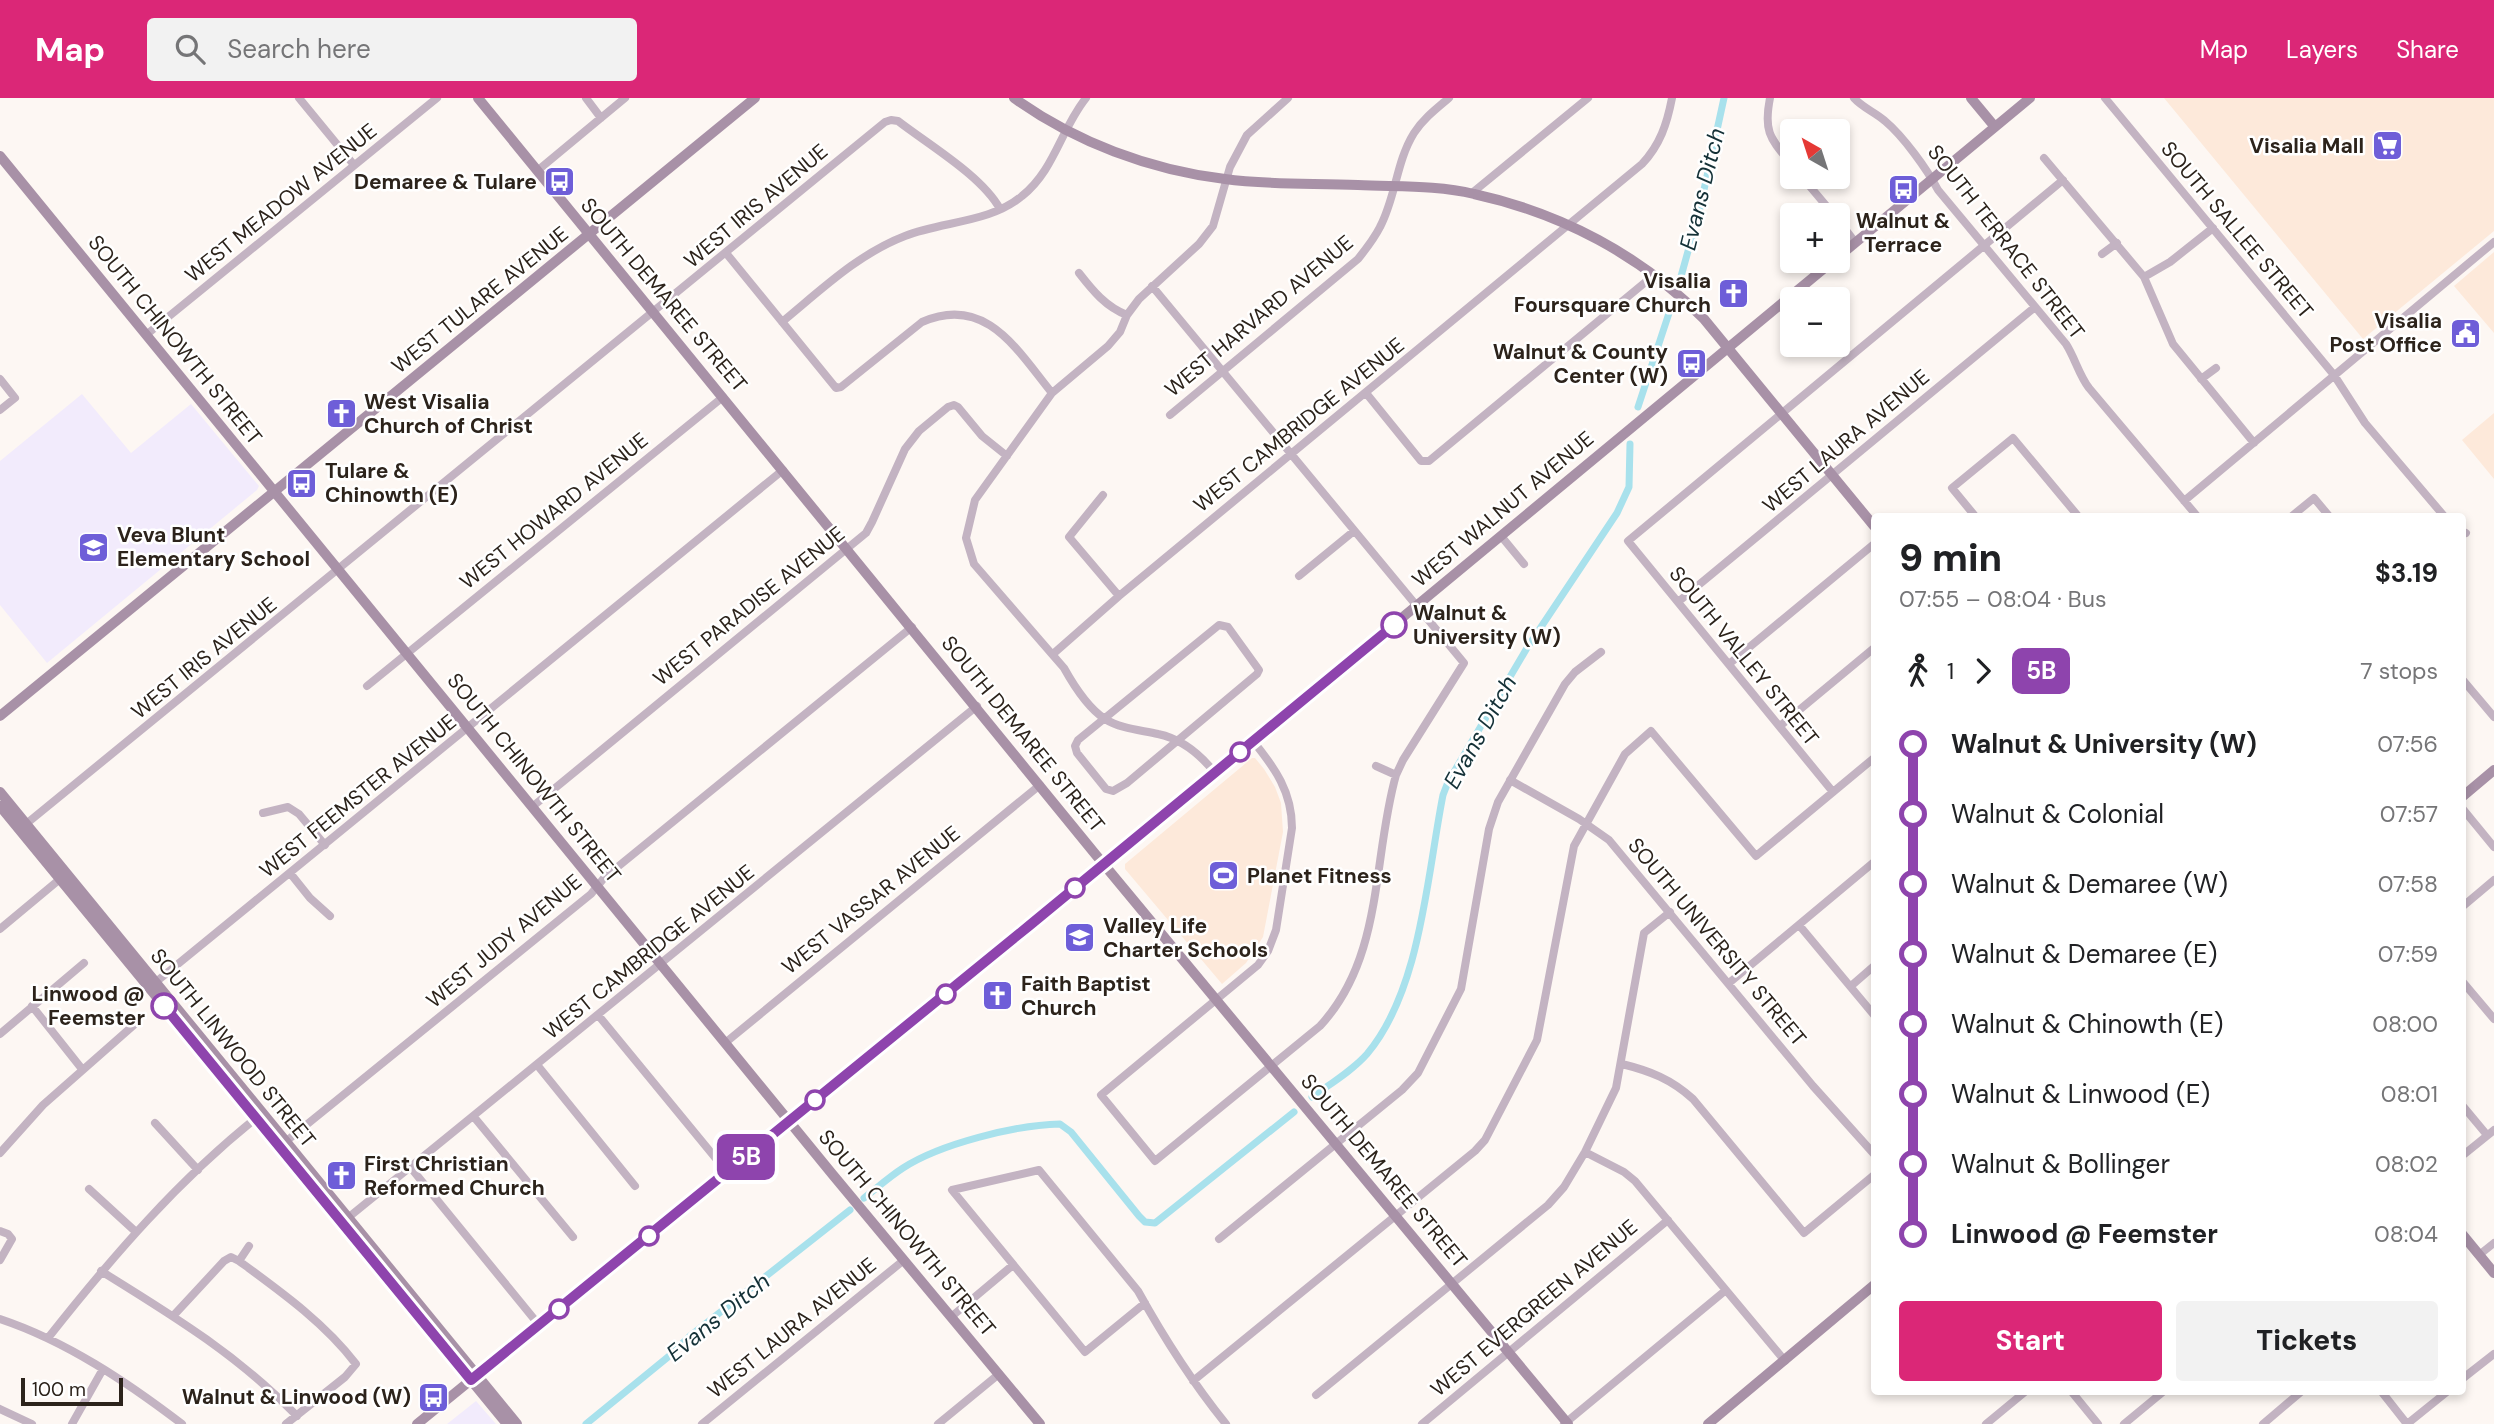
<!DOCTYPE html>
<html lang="en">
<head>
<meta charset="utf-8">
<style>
	:root { --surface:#fff; --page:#f2f2f2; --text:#202124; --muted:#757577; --accent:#db2777 }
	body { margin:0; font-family:"DM Sans",sans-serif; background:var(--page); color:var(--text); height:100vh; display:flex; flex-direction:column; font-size:26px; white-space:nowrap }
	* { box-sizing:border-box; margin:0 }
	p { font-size:23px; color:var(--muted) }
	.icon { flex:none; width:38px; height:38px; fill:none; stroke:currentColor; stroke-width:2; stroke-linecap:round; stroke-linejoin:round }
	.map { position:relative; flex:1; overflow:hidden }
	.drawer { position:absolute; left:1871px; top:415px; width:595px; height:882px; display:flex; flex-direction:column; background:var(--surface); border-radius:7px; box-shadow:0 4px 10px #0003 }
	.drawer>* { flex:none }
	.badge { padding:0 14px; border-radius:10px; font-size:24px; line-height:46px }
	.needle { width:46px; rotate:321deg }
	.buttons { position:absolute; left:1780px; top:21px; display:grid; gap:14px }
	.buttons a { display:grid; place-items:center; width:70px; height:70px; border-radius:7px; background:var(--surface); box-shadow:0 4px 10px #0003; font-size:35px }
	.scale { position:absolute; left:21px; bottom:18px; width:102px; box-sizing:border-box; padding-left:7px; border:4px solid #2c231b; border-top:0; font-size:19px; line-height:24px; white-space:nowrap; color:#2c231b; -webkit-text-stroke:5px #fff; paint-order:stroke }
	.map>.badge { position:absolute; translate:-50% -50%; box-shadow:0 0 0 4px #fff }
	.legs { display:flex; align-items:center; gap:10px; height:77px; padding:0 28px; font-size:23px }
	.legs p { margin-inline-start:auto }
	.overview { display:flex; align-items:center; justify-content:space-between; height:119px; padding:0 28px }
	h1 { font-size:38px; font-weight:800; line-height:52px }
	.primary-button { display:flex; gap:14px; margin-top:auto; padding:14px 28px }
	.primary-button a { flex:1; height:80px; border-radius:7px; background:var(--accent); color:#fff; font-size:28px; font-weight:800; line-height:80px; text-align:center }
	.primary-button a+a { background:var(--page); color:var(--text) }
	ul { padding:0 28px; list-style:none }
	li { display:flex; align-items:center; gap:24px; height:70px; font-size:26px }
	li i { display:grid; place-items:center; width:10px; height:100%; margin:0 9px; background:currentColor }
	li i::after { content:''; width:18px; height:18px; margin:-9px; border:5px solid; border-radius:50%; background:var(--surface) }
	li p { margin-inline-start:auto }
	li:first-child i { background:linear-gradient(#0000 50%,currentColor 0) }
	li:last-child i { background:linear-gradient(currentColor 50%,#0000 0) }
	header { display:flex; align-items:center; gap:42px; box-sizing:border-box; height:98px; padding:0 35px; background:var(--accent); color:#fff }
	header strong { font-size:33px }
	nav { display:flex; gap:38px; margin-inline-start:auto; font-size:24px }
	.search { width:490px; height:63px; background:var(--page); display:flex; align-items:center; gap:18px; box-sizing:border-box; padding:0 24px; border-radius:7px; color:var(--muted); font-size:26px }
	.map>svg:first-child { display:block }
	.built { fill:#fde9da }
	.education { fill:#f2ebfc }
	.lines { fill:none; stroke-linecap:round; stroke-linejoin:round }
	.canal { stroke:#a8e1ec; stroke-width:7 }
	.street { stroke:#c3b3c2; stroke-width:8 }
	.secondary { stroke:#a891a7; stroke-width:10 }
	.line-1-casing { stroke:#fff; stroke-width:16 }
	.line-1 { stroke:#8e44ad; stroke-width:10 }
	.stop-1-dot { fill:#fff; stroke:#8e44ad; stroke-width:3.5 }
	.labels { text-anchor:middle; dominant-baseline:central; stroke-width:5; stroke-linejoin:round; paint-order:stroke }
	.poi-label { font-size:21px; font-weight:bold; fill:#2c231b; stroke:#fff; text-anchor:start }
	.street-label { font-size:21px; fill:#2c231b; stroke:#fff }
	.stop-label { font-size:21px; font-weight:bold; fill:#2c231b; stroke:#fff; text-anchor:start }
	.water-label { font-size:23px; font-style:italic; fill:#143137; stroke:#fff }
</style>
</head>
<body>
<header>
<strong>Map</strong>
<div class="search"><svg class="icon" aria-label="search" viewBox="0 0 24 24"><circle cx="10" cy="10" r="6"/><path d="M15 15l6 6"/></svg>Search here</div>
<nav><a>Map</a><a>Layers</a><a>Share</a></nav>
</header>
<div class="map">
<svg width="2494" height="1326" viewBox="0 0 2494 1326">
	<rect width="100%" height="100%" fill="#fdf7f3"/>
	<path class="built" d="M2164,0H2494V133L2363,241Z
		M2494,154V235L2454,188Z
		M2494,315V381L2462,342Z
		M1252,660H1255L1264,671L1275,689L1281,705L1283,734L1263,839L1246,865L1222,886L1125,771V766Z"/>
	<path class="education" d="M82,296L131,355L191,306L259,388L257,392L47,565L0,507V363Z
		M476,1303L496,1326H447Z"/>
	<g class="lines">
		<path class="canal" d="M1680,182L1700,110L1724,0
			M1638,309L1672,206
			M1312,999C1330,986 1352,973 1367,956C1421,892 1427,777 1443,697L1448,684L1527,550L1617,415L1629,389L1630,346
			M864,1100C877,1090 889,1079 903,1070C940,1046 1015,1027 1060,1026L1071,1034L1139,1118L1145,1124L1155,1125L1294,1014
			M586,1326L668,1259L690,1238L850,1112"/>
		<path class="street" d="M299,0L354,67
			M586,0L601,20
			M1770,0C1763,35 1771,41 1792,67
			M1854,0C1863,10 1875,14 1885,23C1903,38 1927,71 1938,92L2066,246C2075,260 2079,277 2089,290L2197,418
			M2105,0L2334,277L2365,325L2444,418
			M2044,60L2144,179L2173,246L2254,345
			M537,73L625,0
			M1802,79L1834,117
			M1472,95L1588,0
			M1838,122L1855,144
			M726,155L836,290L841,289L922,224C986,196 1017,252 1052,295
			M2102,156L2117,145
			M1079,175C1093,193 1106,209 1127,217
			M2144,179L2170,164L2213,130
			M1152,188L1464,565L1403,662L1396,677C1372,762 1384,859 1320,928L1155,1063L1101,997L1258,867L1268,853L1276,832L1292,730C1292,694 1275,670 1253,643
			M782,224C821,192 858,156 905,138C943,123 990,125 1022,98C1054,73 1061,31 1086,0
			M146,237L437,0
			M0,281L15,300L0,312
			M2201,281L2216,270
			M1366,295L1421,363H1429L1654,177
			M1170,317L1358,161C1366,151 1374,141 1380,129C1396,99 1396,64 1414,35C1423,21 1436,11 1449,0
			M1103,397L1069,439L1119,498
			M2184,403L2494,144
			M1975,418L1952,390L2013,340L2078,418
			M2292,418L2314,400L2329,418
			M2462,433L2466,435
			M1501,438L1524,466
			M1299,478L1354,433
			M1678,504L2035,209
			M1219,527L1228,529L1259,572L1257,576L1127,685L1113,693L1106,691L1077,655L1075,648L1078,642Z
			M1053,556L1119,498L1642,66C1660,47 1667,26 1672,0
			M1729,566L1874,446
			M2462,581L2494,619
			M367,588L723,299
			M1780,628L1874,550
			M1376,668L1396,677
			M1215,675C1200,656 1182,641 1158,636C1141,632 1121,631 1105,621C1088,610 1074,588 1064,570L974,466L966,440L975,402L1052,295L1108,248L1120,234L1127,217L1139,201L1199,146L1213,128L1230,69L1247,37L1288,0
			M1510,682L1579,721L1609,742L1813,988L1874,1056
			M1833,694L1628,443L2063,82
			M532,709L866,435L872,424L905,351L919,333L948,309L954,307L958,309L982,338L1007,358
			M2462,710L2494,749
			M263,715L288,709L299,716L325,747
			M26,726L885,24L891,22L898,23C929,47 982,78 1000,111
			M290,775L310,800L330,818
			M2462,809L2494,782
			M1799,827L1874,917
			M0,831L60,781
			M2462,883L2494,921
			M1729,885L1874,764
			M151,888L783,372
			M1851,888L1874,868
			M32,908L82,971
			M598,917L727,1074
			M0,936L84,865
			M725,945L1040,687
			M1622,966C1650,973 1671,981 1693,1001L1804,1135L1874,1077
			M538,968L635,1088
			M2462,1007L2487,1037
			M474,1019L573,1139
			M155,1025L198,1072
			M284,1045L591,796L604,780L912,529
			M1585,1054L1624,1074L1635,1083L1785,1263
			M0,1055L43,1007L135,926
			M2462,1058L2494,1032
			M411,1070L539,1227
			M89,1091L136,1134
			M344,1123L977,608
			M0,1133L8,1136L12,1141L0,1162
			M1219,1141L1402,992L1418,975L1461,891L1489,731L1498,704L1565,586L1575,574L1601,554
			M2479,1157L2494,1145
			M239,1163C280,1193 325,1225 356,1266L345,1279L286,1326
			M101,1173C172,1217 238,1257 297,1318
			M1145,1205L1085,1254L952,1092L1039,1072L1138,1193C1164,1240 1192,1284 1226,1326
			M174,1217L224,1163L231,1159L239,1163L249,1148
			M951,1219L1013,1167
			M0,1221C66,1243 127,1284 182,1326
			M48,1240C112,1159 179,1081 260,1017
			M2462,1281L2494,1256
			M1193,1283L1475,1053L1485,1042L1537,942L1574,748L1625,656L1651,633L1756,758L1874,660
			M2071,1293L2098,1326
			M2381,1293L2407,1326L2448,1293
			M1316,1297L1548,1107L1564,1089L1585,1054L1616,990L1644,835L1670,814
			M0,1311L32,1326
			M72,1326L103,1271
			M702,1326L904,1162
			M938,1326L999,1276
			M1422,1326L1668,1122
			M1564,1326L1726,1192
			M1986,1326L2026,1293
			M2124,1326L2164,1293
			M2263,1326L2302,1293"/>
		<path class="secondary" d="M478,0L1096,757L1568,1326
			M1014,0C1075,44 1150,72 1225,81C1268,87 1314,85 1358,87C1396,89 1437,87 1474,96C1561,115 1641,157 1704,221L1874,428
			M1971,0L1995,29
			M0,58L833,1077L1040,1326
			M1838,159L2030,0
			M0,618L755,0
			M0,694L517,1326
			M2462,699L2494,672
			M0,708L507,1326
			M2462,1136L2494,1175
			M417,1326L1171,711L1833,163
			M1708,1326L1874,1187"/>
	</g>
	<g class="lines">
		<defs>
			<path id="line-1" d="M164,908L471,1282L1030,827L1394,527"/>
		</defs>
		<use href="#line-1" class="line-1-casing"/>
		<use href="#line-1" class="line-1"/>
	</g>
	<defs>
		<symbol id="supermarket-square" viewBox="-11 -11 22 22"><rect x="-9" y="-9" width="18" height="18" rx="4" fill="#6e5ed8" stroke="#fff"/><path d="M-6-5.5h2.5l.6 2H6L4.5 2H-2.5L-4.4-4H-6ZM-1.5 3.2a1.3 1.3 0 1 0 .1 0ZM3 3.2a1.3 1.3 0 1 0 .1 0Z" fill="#fff"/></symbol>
		<symbol id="bus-square" viewBox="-11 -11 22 22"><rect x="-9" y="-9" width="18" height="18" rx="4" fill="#6e5ed8" stroke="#fff"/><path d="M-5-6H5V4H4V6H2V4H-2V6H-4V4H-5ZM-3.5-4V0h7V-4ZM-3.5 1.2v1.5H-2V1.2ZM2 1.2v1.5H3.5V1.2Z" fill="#fff"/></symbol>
		<symbol id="church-square" viewBox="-11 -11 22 22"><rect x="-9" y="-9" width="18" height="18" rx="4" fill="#6e5ed8" stroke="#fff"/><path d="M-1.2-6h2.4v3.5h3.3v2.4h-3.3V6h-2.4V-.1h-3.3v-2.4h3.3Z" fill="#fff"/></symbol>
		<symbol id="civic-square" viewBox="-11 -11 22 22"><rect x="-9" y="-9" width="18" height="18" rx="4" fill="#6e5ed8" stroke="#fff"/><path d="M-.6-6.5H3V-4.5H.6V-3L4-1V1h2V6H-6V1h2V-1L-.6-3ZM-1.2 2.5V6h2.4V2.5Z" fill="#fff"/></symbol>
		<symbol id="school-square" viewBox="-11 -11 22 22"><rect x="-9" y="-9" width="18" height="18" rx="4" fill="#6e5ed8" stroke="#fff"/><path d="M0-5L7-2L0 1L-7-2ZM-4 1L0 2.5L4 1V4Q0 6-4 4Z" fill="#fff"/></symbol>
		<symbol id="stadium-square" viewBox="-11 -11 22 22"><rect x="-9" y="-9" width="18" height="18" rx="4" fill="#6e5ed8" stroke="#fff"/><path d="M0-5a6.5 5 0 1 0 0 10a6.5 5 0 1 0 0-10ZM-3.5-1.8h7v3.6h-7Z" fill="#fff"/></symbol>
	</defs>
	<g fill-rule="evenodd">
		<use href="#supermarket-square" x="2370" y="30" width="35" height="35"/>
		<use href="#bus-square" x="542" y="66" width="35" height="35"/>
		<use href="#bus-square" x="1886" y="74" width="35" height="35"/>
		<use href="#church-square" x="1716" y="178" width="35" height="35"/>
		<use href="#civic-square" x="2448" y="218" width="35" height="35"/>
		<use href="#bus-square" x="1674" y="248" width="35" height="35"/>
		<use href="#church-square" x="324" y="298" width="35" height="35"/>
		<use href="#bus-square" x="284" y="368" width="35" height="35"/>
		<use href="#school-square" x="76" y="432" width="35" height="35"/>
		<use href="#stadium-square" x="1206" y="760" width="35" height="35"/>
		<use href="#school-square" x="1062" y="822" width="35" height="35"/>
		<use href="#church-square" x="980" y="880" width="35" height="35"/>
		<use href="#church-square" x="324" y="1060" width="35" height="35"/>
		<use href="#bus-square" x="416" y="1282" width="35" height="35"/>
	</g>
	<g class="stop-1-dot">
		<circle cx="1394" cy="527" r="12"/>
		<circle cx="1240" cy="654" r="9"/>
		<circle cx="1075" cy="790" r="9"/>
		<circle cx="946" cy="896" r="9"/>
		<circle cx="164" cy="908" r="12"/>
		<circle cx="815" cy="1002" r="9"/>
		<circle cx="649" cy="1138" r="9"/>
		<circle cx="559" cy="1211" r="9"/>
	</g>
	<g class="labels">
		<g class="poi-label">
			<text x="2364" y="48" text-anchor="end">Visalia Mall</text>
			<text x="537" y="84" text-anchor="end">Demaree &amp; Tulare</text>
			<text x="1903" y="123" text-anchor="middle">Walnut &amp;<tspan x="1903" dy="24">Terrace</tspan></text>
			<text x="1711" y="183" text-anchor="end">Visalia<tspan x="1711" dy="24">Foursquare Church</tspan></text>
			<text x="2442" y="223" text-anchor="end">Visalia<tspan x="2442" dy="24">Post Office</tspan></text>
			<text x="1668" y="254" text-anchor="end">Walnut &amp; County<tspan x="1668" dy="24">Center (W)</tspan></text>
			<text x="364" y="304">West Visalia<tspan x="364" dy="24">Church of Christ</tspan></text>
			<text x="325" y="373">Tulare &amp;<tspan x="325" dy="24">Chinowth (E)</tspan></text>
			<text x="117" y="437">Veva Blunt<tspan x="117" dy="24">Elementary School</tspan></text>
			<text x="1247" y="778">Planet Fitness</text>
			<text x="1103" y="828">Valley Life<tspan x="1103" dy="24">Charter Schools</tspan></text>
			<text x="1021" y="886">Faith Baptist<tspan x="1021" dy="24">Church</tspan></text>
			<text x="364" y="1066">First Christian<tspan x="364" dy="24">Reformed Church</tspan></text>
			<text x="411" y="1299" text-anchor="end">Walnut &amp; Linwood (W)</text>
		</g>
		<g class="street-label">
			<text transform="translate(281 105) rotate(-39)">WEST MEADOW AVENUE</text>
			<text transform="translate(756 108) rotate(-40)">WEST IRIS AVENUE</text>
			<text transform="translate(2237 132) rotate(50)">SOUTH SALLEE STREET</text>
			<text transform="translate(2006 144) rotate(52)">SOUTH TERRACE STREET</text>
			<text transform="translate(664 197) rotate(50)">SOUTH DEMAREE STREET</text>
			<text transform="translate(480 202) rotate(-39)">WEST TULARE AVENUE</text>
			<text transform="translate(1259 218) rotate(-40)">WEST HARVARD AVENUE</text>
			<text transform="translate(175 242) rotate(51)">SOUTH CHINOWTH STREET</text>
			<text transform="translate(1299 327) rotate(-39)">WEST CAMBRIDGE AVENUE</text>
			<text transform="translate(1846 343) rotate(-40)">WEST LAURA AVENUE</text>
			<text transform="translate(1503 411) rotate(-40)">WEST WALNUT AVENUE</text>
			<text transform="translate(554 413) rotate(-39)">WEST HOWARD AVENUE</text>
			<text transform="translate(749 508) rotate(-39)">WEST PARADISE AVENUE</text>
			<text transform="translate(1744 558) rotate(51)">SOUTH VALLEY STREET</text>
			<text transform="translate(204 560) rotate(-39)">WEST IRIS AVENUE</text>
			<text transform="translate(1023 636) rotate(51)">SOUTH DEMAREE STREET</text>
			<text transform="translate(534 680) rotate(51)">SOUTH CHINOWTH STREET</text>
			<text transform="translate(358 698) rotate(-39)">WEST FEEMSTER AVENUE</text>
			<text transform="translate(871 802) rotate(-39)">WEST VASSAR AVENUE</text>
			<text transform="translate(504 843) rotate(-40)">WEST JUDY AVENUE</text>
			<text transform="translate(1717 844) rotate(50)">SOUTH UNIVERSITY STREET</text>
			<text transform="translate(649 854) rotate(-39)">WEST CAMBRIDGE AVENUE</text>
			<text transform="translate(233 950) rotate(51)">SOUTH LINWOOD STREET</text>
			<text transform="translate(1384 1073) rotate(50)">SOUTH DEMAREE STREET</text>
			<text transform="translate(907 1135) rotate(50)">SOUTH CHINOWTH STREET</text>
			<text transform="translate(1534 1210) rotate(-40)">WEST EVERGREEN AVENUE</text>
			<text transform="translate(792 1230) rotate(-39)">WEST LAURA AVENUE</text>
		</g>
		<g class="stop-label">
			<text x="1413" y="515">Walnut &amp;<tspan x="1413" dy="24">University (W)</tspan></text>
			<text x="145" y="896" text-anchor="end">Linwood @<tspan x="145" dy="24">Feemster</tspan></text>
		</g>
		<g class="water-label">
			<text transform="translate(1702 91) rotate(-76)">Evans Ditch</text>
			<text transform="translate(1480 634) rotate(-61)">Evans Ditch</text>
			<text transform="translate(718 1219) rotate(-39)">Evans Ditch</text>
		</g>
	</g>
</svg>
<div class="buttons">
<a><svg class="needle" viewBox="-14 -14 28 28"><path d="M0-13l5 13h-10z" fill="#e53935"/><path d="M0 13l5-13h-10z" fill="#757577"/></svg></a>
<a>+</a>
<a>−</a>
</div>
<div class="scale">100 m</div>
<b class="badge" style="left:746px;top:1059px;background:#8e44ad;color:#fff">5B</b>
<section class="drawer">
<div class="overview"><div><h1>9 min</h1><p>07:55 – 08:04 · Bus</p></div><b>$3.19</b></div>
<div class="legs"><svg class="icon" aria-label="walk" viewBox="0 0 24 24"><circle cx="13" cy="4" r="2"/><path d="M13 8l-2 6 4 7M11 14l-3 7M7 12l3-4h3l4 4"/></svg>1<svg class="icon" aria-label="forward" viewBox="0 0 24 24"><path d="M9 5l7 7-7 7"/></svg><b class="badge" style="background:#8e44ad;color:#fff">5B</b><p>7 stops</p></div>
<ul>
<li><i style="color:#8e44ad"></i><b>Walnut &amp; University (W)</b><p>07:56</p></li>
<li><i style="color:#8e44ad"></i><span>Walnut &amp; Colonial</span><p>07:57</p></li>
<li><i style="color:#8e44ad"></i><span>Walnut &amp; Demaree (W)</span><p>07:58</p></li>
<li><i style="color:#8e44ad"></i><span>Walnut &amp; Demaree (E)</span><p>07:59</p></li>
<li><i style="color:#8e44ad"></i><span>Walnut &amp; Chinowth (E)</span><p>08:00</p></li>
<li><i style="color:#8e44ad"></i><span>Walnut &amp; Linwood (E)</span><p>08:01</p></li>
<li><i style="color:#8e44ad"></i><span>Walnut &amp; Bollinger</span><p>08:02</p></li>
<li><i style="color:#8e44ad"></i><b>Linwood @ Feemster</b><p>08:04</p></li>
</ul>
<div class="primary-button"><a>Start</a><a>Tickets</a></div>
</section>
</div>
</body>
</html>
